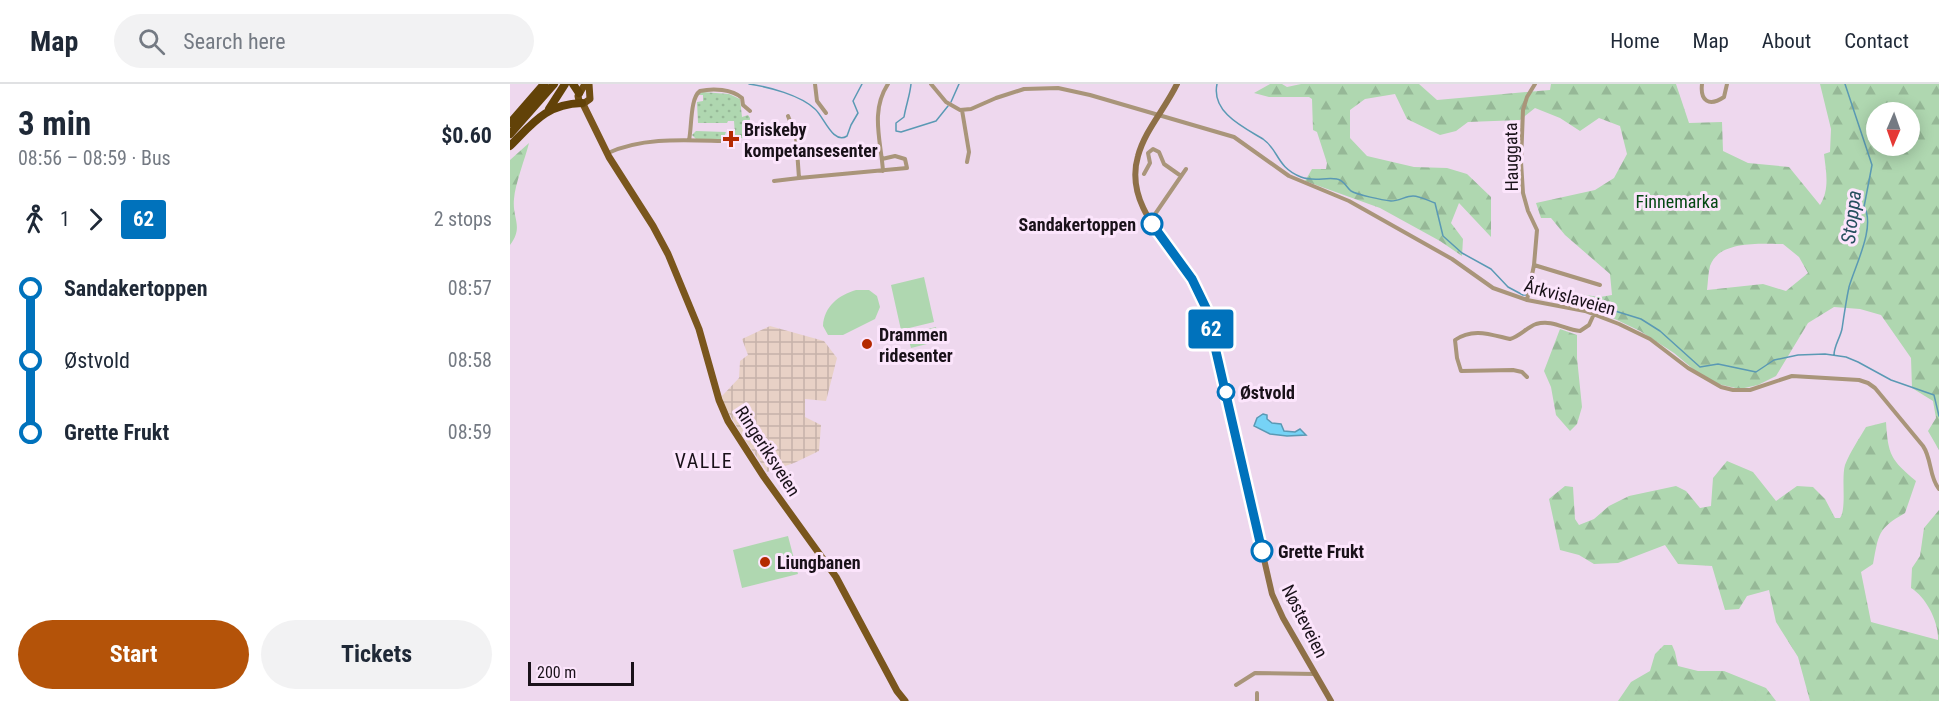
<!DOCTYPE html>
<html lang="en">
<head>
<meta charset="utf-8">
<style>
	:root { --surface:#fff; --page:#f2f2f3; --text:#1f2937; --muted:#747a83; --line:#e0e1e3; --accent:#b45309 }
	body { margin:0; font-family:"Roboto Condensed",sans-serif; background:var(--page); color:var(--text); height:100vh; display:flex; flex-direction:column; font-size:22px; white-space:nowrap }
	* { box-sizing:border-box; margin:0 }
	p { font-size:20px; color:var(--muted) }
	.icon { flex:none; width:33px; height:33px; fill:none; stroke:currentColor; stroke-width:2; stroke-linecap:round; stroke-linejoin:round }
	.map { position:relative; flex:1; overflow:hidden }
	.details { display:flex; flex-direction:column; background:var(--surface); width:510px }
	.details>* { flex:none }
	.badge { padding:0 12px; border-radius:4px; font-size:21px; line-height:39px }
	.needle { width:39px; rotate:182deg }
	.tools { position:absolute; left:1356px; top:18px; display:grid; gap:12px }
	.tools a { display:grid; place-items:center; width:54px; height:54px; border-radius:50%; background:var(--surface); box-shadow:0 3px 15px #0003; font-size:30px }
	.scale { position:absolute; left:18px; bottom:15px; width:106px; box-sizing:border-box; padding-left:6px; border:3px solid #191119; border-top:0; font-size:16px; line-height:21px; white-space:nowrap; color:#191119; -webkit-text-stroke:4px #fce5fc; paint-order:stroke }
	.map>.badge { position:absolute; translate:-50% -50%; box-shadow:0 0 0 3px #fff }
	.legs { display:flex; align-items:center; gap:9px; height:66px; padding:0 18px; font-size:20px }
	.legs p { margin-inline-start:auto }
	.head { display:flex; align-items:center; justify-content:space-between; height:102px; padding:0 18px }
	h1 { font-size:33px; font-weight:700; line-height:45px }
	.primary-button { display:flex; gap:12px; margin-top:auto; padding:12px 18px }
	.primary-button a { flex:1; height:69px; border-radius:36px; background:var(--accent); color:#fff; font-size:24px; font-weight:700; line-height:69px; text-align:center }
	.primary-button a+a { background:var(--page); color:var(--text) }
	ul { padding:0 18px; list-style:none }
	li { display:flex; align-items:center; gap:21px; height:72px; font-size:22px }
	li i { display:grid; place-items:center; width:9px; height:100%; margin:0 8px; background:currentColor }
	li i::after { content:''; width:15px; height:15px; margin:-8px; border:4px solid; border-radius:50%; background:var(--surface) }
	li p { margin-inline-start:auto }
	li:first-child i { background:linear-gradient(#0000 50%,currentColor 0) }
	li:last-child i { background:linear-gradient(currentColor 50%,#0000 0) }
	header { display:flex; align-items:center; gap:36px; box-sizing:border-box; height:84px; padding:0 30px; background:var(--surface); border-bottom:2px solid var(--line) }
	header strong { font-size:28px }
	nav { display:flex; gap:33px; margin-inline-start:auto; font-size:21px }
	.search { width:420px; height:54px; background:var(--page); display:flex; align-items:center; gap:15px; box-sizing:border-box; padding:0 21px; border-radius:33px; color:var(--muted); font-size:22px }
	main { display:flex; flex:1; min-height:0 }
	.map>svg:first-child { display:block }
	.industrial { fill:url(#industrial-grid) }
	.grass { fill:url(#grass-dots) }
	.forest { fill:url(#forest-firs); fill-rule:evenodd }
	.park { fill:#afd7b0 }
	.water { fill:#76d3f6; stroke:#5a99b4; stroke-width:1.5 }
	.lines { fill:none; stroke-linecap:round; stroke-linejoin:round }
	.stream { stroke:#5a99b4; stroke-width:1.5 }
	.minor { stroke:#a9957a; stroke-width:4 }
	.secondary { stroke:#8e7047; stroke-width:6 }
	.primary { stroke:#7a561d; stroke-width:7 }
	.trunk { stroke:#6e4c12; stroke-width:7 }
	.motorway { stroke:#624208; stroke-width:8 }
	.line-1-casing { stroke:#fff; stroke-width:14 }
	.line-1 { stroke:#0072bc; stroke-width:9 }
	.poi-dot { fill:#b42900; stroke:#fce5fc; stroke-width:2 }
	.stop-1-dot { fill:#fff; stroke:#0072bc; stroke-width:3 }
	.labels { text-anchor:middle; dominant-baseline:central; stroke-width:6; stroke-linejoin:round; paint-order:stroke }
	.poi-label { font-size:18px; font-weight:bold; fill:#191119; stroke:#fce5fc; text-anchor:start }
	.street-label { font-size:18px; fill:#191119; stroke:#fce5fc }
	.park-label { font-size:18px; fill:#044813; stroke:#fce5fc }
	.stop-label { font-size:18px; font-weight:bold; fill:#191119; stroke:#fce5fc; text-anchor:start }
	.water-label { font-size:20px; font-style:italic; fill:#264f5e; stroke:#fce5fc }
	.neighbourhood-label { font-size:20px; letter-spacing:1.5px; fill:#191119; stroke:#fce5fc }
</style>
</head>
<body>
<header>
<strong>Map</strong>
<div class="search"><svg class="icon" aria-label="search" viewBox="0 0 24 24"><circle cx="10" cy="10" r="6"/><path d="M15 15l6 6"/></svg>Search here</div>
<nav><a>Home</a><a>Map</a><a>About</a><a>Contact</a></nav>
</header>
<main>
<section class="details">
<div class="head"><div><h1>3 min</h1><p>08:56 – 08:59 · Bus</p></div><b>$0.60</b></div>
<div class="legs"><svg class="icon" aria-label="walk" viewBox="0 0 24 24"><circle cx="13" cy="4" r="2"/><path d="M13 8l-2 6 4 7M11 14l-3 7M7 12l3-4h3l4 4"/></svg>1<svg class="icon" aria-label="forward" viewBox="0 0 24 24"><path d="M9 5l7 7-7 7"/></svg><b class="badge" style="background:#0072bc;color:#fff">62</b><p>2 stops</p></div>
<ul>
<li><i style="color:#0072bc"></i><b>Sandakertoppen</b><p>08:57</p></li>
<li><i style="color:#0072bc"></i><span>Østvold</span><p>08:58</p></li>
<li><i style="color:#0072bc"></i><b>Grette Frukt</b><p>08:59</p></li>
</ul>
<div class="primary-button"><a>Start</a><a>Tickets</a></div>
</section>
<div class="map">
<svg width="1429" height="617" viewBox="0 0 1429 617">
	<defs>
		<pattern id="industrial-grid" width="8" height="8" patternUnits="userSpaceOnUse" patternTransform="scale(1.5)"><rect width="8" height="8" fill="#e8d1c6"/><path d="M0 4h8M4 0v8" fill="none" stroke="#c6b2aa"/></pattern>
		<pattern id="grass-dots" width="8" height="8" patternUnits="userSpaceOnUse" patternTransform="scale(1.5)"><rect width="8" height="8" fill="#afd7b0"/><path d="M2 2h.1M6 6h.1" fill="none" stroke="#96b897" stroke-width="1.8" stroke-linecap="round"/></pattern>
		<pattern id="forest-firs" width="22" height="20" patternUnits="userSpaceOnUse" patternTransform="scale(1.5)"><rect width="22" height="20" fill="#afd7b0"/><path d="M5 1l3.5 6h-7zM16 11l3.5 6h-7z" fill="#96b897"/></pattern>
	</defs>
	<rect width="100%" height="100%" fill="#eed8ee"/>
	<path class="industrial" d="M260,242L314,257L327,274L316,317L295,315V333L311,341L309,367L284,379L257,388L231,350L213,319L212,312L229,294L230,277L238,271L232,255Z"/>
	<path class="grass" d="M192,8L219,10L230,15L232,33L238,31L240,34L239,47L241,54H228V52L225,51L224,37H218L217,39H188L187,18L193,17V11H188Z
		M186,47L216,48L214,53L217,56L186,55L182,51Z"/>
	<path class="forest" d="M760,0H772L777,3L791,0H909L927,16L1040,6L1041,0H1166L1179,39L1212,38L1213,67L1238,79L1279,83L1310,121C1320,105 1316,88 1314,70L1320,68L1321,45L1310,0H1429V366L1418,347L1426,334L1423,317L1402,304L1401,274L1371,231L1350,225L1324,223L1298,239L1266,292L1248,301L1230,305L1208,300L1189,290L1164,269L1130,247L1086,226L1029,213L1025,210L1046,207L1090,213L1102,211L1100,190L1055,151L1041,134H1031L1026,119L1085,106L1104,94L1117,70L1110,42L1089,34L1070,47L1050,34L1025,24L1010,36L958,38L946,47L930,51L897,35L885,10L855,15L840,26V54L857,72L904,83L937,84L957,90L981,113V153L949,119L941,139L953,155L952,172L930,157L870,124L795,97L802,85H816L817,79L807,48L803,46L802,15L799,13H759L744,9ZM1366,28H1400V62H1366ZM1273,160L1289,173L1298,189L1276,207L1253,200L1197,206C1198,198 1198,190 1200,182C1209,156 1251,160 1273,160Z
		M19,59C15,75 5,100 4,115C2,134 14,143 0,161V76Z
		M1050,245L1067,251V274L1072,323L1067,340L1060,347L1046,331L1041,303L1034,287Z
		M1376,338C1378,371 1381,376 1406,397L1395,429C1367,445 1369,450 1363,480L1351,488L1361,538L1428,556C1429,538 1416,513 1401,504L1402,484L1410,472L1414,444L1429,426V617H1300L1288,573L1266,538L1259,506L1237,512L1229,525L1215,526L1202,482L1168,480L1155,461L1108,479L1084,480L1069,471L1050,466L1039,415L1055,402L1063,403L1065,435L1069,441L1084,435L1099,422L1119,412L1166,402L1176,407L1190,424L1201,422L1203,394L1217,377L1243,388L1266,417L1287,402L1303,403L1315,415L1325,434H1330C1337,424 1331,395 1335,381C1340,368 1349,355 1356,343Z
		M1154,561H1162L1165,568L1168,582L1188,587H1214L1256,604L1266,617H1108L1121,598L1140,587L1145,570Z"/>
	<path class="park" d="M414,193L424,238L391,246L381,201Z
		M346,206H359L367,212L370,223L365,235L333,251H318L313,242C314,222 329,211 346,206Z
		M426,243L429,257L401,264L397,250Z
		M278,452L288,490L232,504L223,466Z"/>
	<path class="water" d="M753,330L757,331V335L762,339L771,340L774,347L785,348L790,345L796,351L777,352L760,350L744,342L747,334Z"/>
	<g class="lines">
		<path class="stream" d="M239,0C259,3 290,11 305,25C314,33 323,61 337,52L341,41L348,29L343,17L352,0
			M401,0C400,11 396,21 394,33L386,39V47L391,48L426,37L438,22
			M707,0C701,28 733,43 753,55C769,66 766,83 791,93C804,98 815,93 827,95C834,96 836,103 841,107C848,111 872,116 881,117C889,117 896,112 903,112C910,112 919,117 925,119L933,152L952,169L981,185L998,203L1013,211H1064L1076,218L1131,235L1150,247L1190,283L1208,280L1246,288L1264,276L1288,271L1315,270L1336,273L1348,278L1381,296L1424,311L1429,332
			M441,18L449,0
			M1324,271C1324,262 1330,254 1332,245C1334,231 1336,217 1339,203C1345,182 1366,142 1354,123L1362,81L1335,0"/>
		<path class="minor" d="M305,0L307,17L316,29
			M421,0L436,18L450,26L461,25L486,14L514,5L548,4L580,11L724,53L779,92L839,117L942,175L983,204L1017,216L1075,227L1109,240L1140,255L1178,284L1211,303L1223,306H1240L1282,292L1349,296L1358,299L1365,304L1413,362C1422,375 1419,393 1429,405
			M1192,0C1190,17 1199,23 1214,13L1217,0
			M452,26L459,68L457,78
			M278,32L286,52L289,94L397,84L395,75L385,72L372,75
			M179,56C182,42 180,14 190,7C203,4 222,5 232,14L233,21L240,27
			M98,69C133,53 174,56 212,57
			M373,87C371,57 360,27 378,0
			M634,90L640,79L638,69L643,65L649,68L654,80L671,92
			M264,97L289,94
			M641,136L676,85
			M1024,181L1090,201
			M1017,216L1024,181L1027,146L1018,127L1013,109L1011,78L1013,26L1017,13L1025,0
			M1017,293L1012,288L1003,286L951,287L947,274L945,256C963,243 982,251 1000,255C1010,252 1016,244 1026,240C1043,235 1055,246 1070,247L1079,241L1084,230
			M726,601L745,589L805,590
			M747,609V617"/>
		<path class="secondary" d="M667,0C655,25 635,46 628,72C613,123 663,162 686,201C694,216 698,233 702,249L762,510L773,534L821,617"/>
		<path class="primary" d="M73,20L99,73L143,142L158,170L189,245L209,316L218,337L254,393L326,493L387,607L395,617"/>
		<path class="trunk" d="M75,0L68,12L69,17L73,20L80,15L79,0"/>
		<path class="motorway" d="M63,0L69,9
			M39,25L55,0
			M0,39L34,0
			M0,50L44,0
			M0,62C23,39 36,20 72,19"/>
	</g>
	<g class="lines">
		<defs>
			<path id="line-1" d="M642,140L682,195L696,224L752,467"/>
		</defs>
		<use href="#line-1" class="line-1-casing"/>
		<use href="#line-1" class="line-1"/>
	</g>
	<g class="poi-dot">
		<path d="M218 46h6v6h6v6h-6v6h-6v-6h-6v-6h6z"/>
		<circle cx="357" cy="260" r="6"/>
		<circle cx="255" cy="478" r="6"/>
	</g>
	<g class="stop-1-dot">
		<circle cx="642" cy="140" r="10"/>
		<circle cx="716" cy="308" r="8"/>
		<circle cx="752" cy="467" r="10"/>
	</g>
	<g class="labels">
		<g class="poi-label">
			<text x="234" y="45">Briskeby<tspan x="234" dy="21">kompetansesenter</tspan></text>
			<text x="369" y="250">Drammen<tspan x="369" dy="21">ridesenter</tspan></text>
			<text x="267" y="478">Liungbanen</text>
		</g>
		<g class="street-label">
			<text transform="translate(1001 73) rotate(-91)">Hauggata</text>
			<text transform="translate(1060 213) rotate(15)">Årkvislaveien</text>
			<text transform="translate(258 367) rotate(57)">Ringeriksveien</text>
			<text transform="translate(795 537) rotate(63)">Nøsteveien</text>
		</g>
		<g class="park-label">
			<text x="1167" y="117">Finnemarka</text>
		</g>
		<g class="stop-label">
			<text x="626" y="140" text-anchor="end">Sandakertoppen</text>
			<text x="730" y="308">Østvold</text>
			<text x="768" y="467">Grette Frukt</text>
		</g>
		<g class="water-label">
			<text transform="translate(1341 133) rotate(-83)">Stoppa</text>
		</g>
		<g class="neighbourhood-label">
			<text x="194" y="377">VALLE</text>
		</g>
	</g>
</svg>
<div class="tools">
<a><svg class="needle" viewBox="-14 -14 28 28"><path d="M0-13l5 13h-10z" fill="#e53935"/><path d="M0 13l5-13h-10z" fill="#747a83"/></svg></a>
</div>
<div class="scale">200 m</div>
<b class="badge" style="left:701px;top:245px;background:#0072bc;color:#fff">62</b>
</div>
</main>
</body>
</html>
